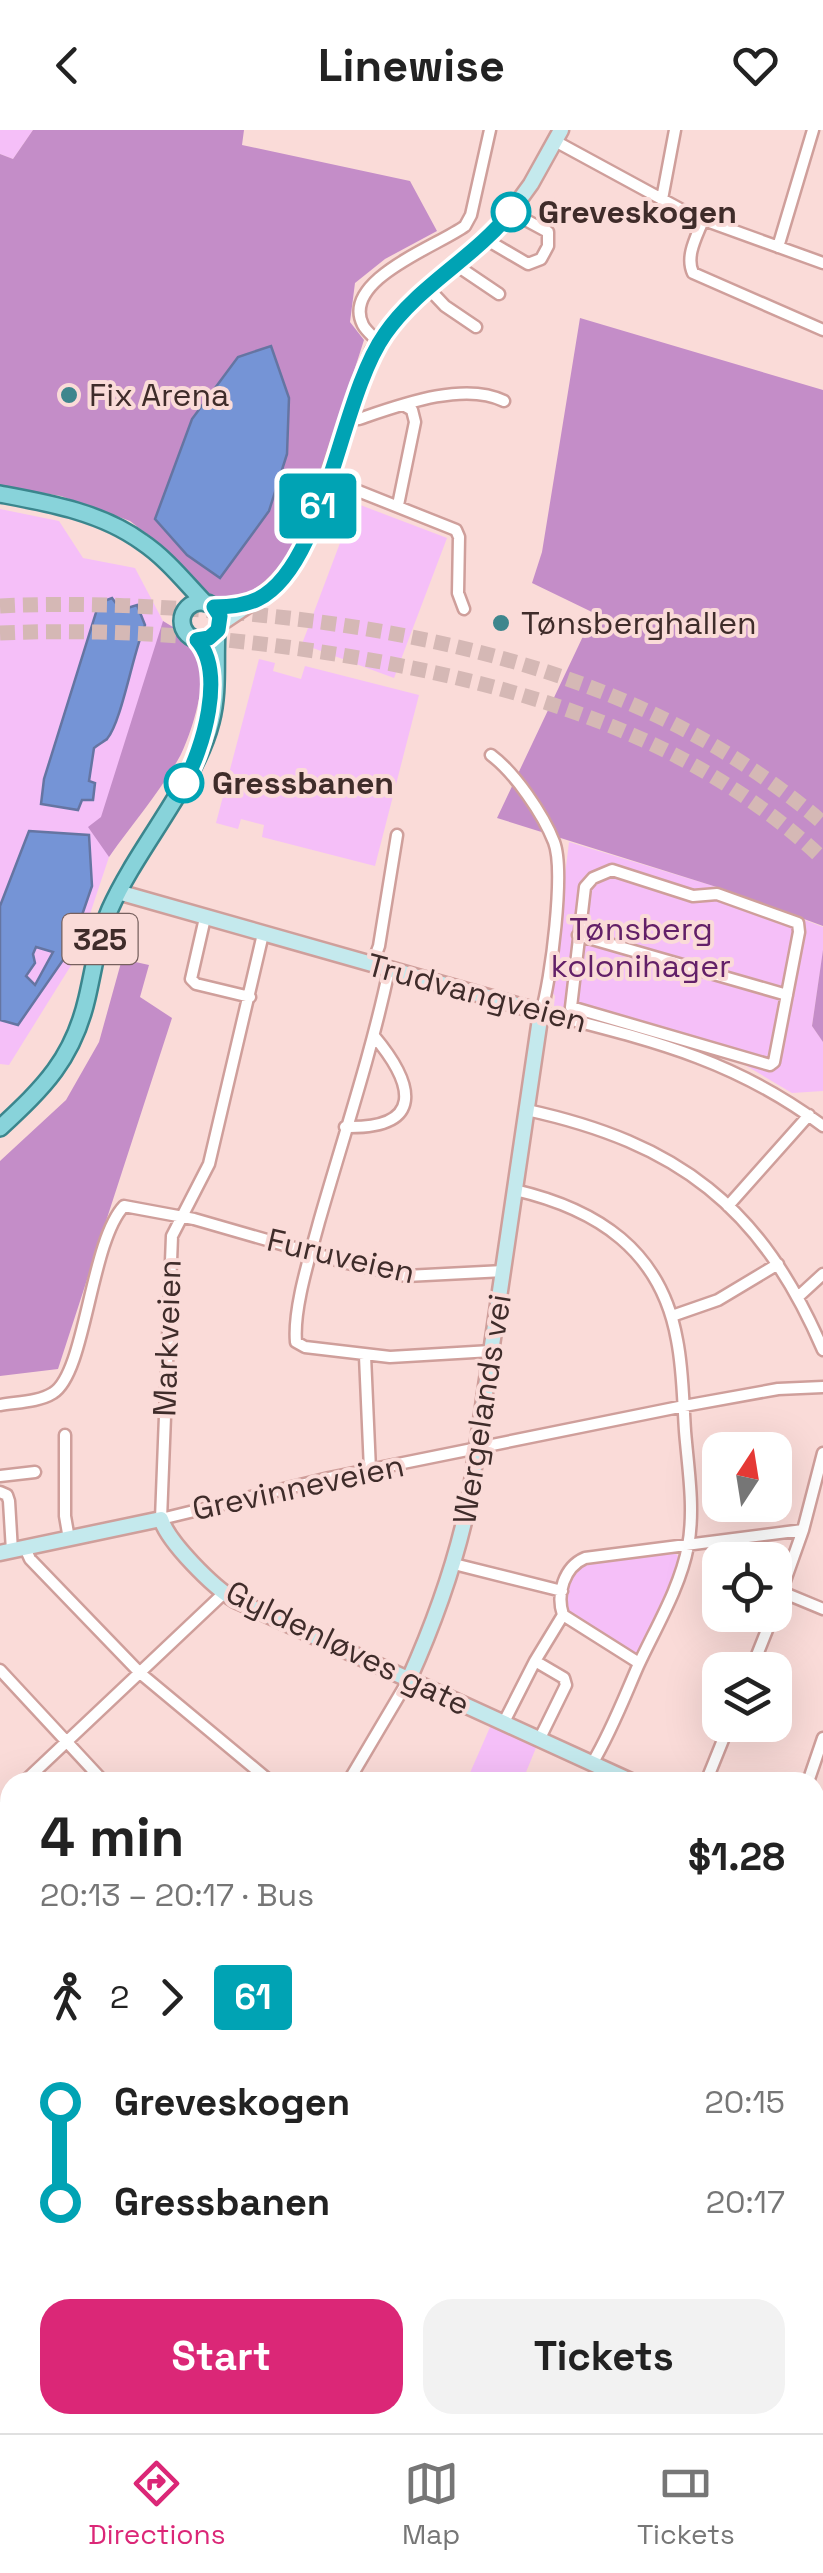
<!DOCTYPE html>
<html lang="en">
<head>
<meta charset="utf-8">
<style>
	:root { --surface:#fff; --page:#f2f2f2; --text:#222; --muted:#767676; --line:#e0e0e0; --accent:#db2777 }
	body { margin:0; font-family:"Space Grotesk",sans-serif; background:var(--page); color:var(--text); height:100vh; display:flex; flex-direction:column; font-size:38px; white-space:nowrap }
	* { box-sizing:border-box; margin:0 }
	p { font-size:32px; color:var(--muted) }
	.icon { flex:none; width:55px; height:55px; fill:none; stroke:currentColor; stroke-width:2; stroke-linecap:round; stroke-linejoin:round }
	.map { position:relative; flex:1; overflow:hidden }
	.side { position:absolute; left:0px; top:1642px; width:825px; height:662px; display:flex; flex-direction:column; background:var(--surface); border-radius:30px 30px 0 0; box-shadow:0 10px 40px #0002 }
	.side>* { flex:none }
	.badge { padding:0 20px; border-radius:8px; font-size:35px; line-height:65px }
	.needle { width:65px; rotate:12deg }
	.fabs { position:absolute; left:702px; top:1302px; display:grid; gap:20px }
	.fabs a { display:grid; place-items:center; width:90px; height:90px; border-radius:20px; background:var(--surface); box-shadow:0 10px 40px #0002; font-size:50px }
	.map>.badge { position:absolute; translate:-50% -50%; box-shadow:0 0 0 5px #fff }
	.legs { display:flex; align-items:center; gap:15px; height:110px; padding:0 40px; font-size:32px }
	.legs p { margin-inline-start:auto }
	.overview { display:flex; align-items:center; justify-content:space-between; height:170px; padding:0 40px }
	h1 { font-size:55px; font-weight:700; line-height:75px }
	.cta { display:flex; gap:20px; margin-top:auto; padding:20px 40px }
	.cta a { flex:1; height:115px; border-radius:30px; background:var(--accent); color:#fff; font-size:40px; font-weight:700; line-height:115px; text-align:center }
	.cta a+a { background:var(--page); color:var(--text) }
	ul { padding:0 40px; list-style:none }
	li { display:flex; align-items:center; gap:35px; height:100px; font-size:38px }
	li i { display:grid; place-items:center; width:15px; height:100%; margin:0 12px; background:currentColor }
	li i::after { content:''; width:25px; height:25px; margin:-12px; border:8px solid; border-radius:50%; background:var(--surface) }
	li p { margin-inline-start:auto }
	li:first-child i { background:linear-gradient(#0000 50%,currentColor 0) }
	li:last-child i { background:linear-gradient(currentColor 50%,#0000 0) }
	header { display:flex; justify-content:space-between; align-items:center; height:130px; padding:0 40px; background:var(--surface); font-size:45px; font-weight:700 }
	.dock { display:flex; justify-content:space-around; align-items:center; height:140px; border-top:2px solid var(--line); background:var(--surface); font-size:28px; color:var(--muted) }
	.dock a { display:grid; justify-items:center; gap:5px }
	.dock .on { color:var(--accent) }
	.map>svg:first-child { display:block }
	.built { fill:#faccc7 }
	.green { fill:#f5bff8 }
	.forest { fill:#c48dc8 }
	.water { fill:#7594d6; stroke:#6575a2; stroke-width:2.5; fill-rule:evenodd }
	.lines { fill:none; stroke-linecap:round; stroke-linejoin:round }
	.primary-tunnel { stroke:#d5b8b5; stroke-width:15; stroke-dasharray:15 8; stroke-linecap:butt }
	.street-casing { stroke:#cf9f9b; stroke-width:15 }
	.secondary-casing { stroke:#cf9f9b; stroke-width:19 }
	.primary-casing { stroke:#3b868d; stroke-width:20 }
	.street { stroke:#fff; stroke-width:10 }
	.secondary { stroke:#c4e9ed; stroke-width:14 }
	.primary { stroke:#88d3da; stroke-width:15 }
	.rail-casing { stroke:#574340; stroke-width:6 }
	.rail { stroke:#fadbd8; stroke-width:2.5; stroke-dasharray:8; stroke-linecap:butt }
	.line-1-casing { stroke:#fff; stroke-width:22 }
	.line-1 { stroke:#00a3b4; stroke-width:15 }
	.stop-1-dot { fill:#fff; stroke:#00a3b4; stroke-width:5 }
	.poi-dot { fill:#3e868d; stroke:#fadbd8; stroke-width:4 }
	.labels { text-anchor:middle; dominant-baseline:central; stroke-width:8; stroke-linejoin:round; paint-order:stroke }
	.shield { fill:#fadbd8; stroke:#77605e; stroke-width:2.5 }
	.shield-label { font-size:30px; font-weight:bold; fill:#3f2c2a }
	.stop-label { font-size:32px; font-weight:bold; fill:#3f2c2a; stroke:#fadbd8; text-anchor:start }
	.poi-label { font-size:32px; fill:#3f2c2a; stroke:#fadbd8; text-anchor:start }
	.park-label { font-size:32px; fill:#632068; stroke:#fadbd8 }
	.street-label { font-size:32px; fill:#3f2c2a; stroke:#fadbd8 }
</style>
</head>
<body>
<header><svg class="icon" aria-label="back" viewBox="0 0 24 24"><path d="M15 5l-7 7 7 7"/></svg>Linewise<svg class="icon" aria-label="heart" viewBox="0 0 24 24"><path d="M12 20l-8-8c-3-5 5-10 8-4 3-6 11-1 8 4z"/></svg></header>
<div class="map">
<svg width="823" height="2303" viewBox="0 0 823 2303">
	<rect width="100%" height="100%" fill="#fadbd8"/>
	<path class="built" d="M10,2144V2295H411V2303H0V2147Z
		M823,2201V2303H739L741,2295H815V2204Z"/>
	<path class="green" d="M0,0H33L13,29L0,24Z
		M355,373L447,408L394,548L302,514Z
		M0,379L59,391L83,428L135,438L163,491L186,506L200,523L202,552L195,584L181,625L109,727L75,829L9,935L0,934Z
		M259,529L275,533L273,541L301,549L305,536L419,565L375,736L262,707L264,695L241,689L238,699L216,693Z
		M569,712L723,759L823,797V821L812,896L823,912V961L792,963L745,935L708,919L554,876L555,866L551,861Z
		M674,1422L680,1428L676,1445L639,1524L629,1523L567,1483C561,1465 568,1447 581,1433Z
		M494,1588L540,1608L522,1652H466Z
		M823,2060V2136L815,2139V2062Z
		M0,2258L10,2259V2295H42L22,2303H0Z"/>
	<path class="forest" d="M33,0H244L242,15L410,51L437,101L385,129L355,153L350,192L364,210L298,415L266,459L230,471L208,464L167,420L130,391L61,366L0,356V24L13,29Z
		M580,188L823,260V796L723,759L497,688L594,483L532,453L542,422Z
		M163,491C176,499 191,507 198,521C210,544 192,603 180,626C161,661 132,694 109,727L88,697L101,687Z
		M823,820V912L812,896Z
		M122,829L149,835L140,867L172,888L58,1239L0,1246V1031L66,970L99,912Z"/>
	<path class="water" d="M271,216L289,268L287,324L269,381L220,448L187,425L155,389L192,289L238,227Z
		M112,468L121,480L137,475L145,495C133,522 122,591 107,609C106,610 96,616 94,618L89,651L95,653L93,670H82L78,680L41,674L44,649L99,473Z
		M29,701L89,705L92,756L70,820L18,895L0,890V776ZM36,817L53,822L35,855L26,846L35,833L33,824Z"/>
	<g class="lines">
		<path class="primary-tunnel" d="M0,476C75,472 152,476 227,482C442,500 656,550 823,693
			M0,503C114,498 228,507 341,525C518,554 690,604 823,729"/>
		<defs>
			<path id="street" d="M555,11L693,86L823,133
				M662,69L675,0
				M703,90C697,106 685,126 693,143L823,200
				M487,110L528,134L541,129L548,116V102L511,82
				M778,117L813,0
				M456,135L499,164
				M428,158L445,176L476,197
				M379,213C374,207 366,201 363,195C340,150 438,116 465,96L471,85L490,0
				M347,288L359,289C400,275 464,251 504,271
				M328,349L456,400L459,407L458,463L464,479
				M398,375L415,292L412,280L403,275
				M491,625C515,643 543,684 554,712C565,740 551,852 541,882C649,910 732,928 823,996
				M612,740L693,766L717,764L798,793L799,802L774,932L770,935L571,877L585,757L593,748Z
				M205,788L191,849L196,854L250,867
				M263,804L209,1034L172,1106L161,1389L329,1348L684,1276L778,1259L823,1257
				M578,805L787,865
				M372,835L379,816L397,705
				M389,840C371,925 343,1008 319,1092C310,1126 293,1178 296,1212L305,1217L390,1227L491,1221
				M527,980C678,1013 761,1076 823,1220
				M345,997C425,999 415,955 374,906
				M515,1060C597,1079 661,1120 677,1210C683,1240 683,1271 685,1301C688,1338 695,1379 688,1416C680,1458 656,1497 638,1536C624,1568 611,1602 593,1632
				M728,1076L809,985
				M799,1166L823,1144
				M672,1186L718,1170L778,1134
				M365,1226L370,1340
				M0,1275C17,1272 39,1272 53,1263C86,1243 90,1112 124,1076L194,1089L347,1133L406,1146L504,1141
				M65,1305V1386L69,1409
				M0,1346L35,1342
				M0,1362L7,1365L9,1371L12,1421
				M25,1418L30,1429L140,1543L271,1652
				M454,1434L562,1461
				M782,1462L823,1479
				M775,1479L803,1400L823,1323
				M535,1531L563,1485
				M639,1533L563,1485C556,1464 564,1437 585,1428L803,1400
				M0,1540L104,1652
				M751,1540L773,1485
				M504,1592L535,1531L564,1548L566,1555L540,1608
				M24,1652L224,1463
				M348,1652L409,1549
				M706,1652L729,1595
				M808,1652L823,1608
				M815,1752L823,1754
				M0,1753L10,1764
				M0,1893L10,1896
				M815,1930L823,1948
				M0,2015L10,2009
				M815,2015L823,2012
				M815,2190L823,2188
				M0,2255H10
				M89,2295V2303
				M644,2295L647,2303
				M234,2303L242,2295
				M458,2303V2295
				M494,2303V2295
				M734,2303L735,2295"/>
			<path id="secondary" d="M214,477L243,475
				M220,494C265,463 282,458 308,406L360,251L373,221L406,178L502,94L531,54L561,0
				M118,762L541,882L470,1365C457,1430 436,1489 409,1549
				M0,1423L161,1389C168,1412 213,1457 235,1470L633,1652
				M815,2144H823
				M0,2158L10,2155
				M815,2176L823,2175
				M672,2303L680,2295"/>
			<path id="primary" d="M0,364C48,373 101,382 142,412C166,428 185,452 205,473
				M182 491a19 19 0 1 1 38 0a19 19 0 1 1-38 0Z
				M0,998C44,957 73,929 87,868C94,838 98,807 110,779C137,718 196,652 211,592C219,562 215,531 217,501"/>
		</defs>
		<use href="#street" class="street-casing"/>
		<use href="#secondary" class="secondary-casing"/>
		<use href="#primary" class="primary-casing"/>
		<use href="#street" class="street"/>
		<use href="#secondary" class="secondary"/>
		<use href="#primary" class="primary"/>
		<defs>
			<path id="rail" d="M0,1674L10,1685
				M424,2295V2303"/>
		</defs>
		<use href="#rail" class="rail-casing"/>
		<use href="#rail" class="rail"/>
	</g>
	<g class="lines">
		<defs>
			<path id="line-1" d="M184,653C203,619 226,542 197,510L209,508L218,500L220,486L214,477C229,477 244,476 258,469C326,435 339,269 385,204C418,156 474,128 511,82"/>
		</defs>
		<use href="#line-1" class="line-1-casing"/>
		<use href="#line-1" class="line-1"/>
	</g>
	<g class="stop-1-dot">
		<circle cx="511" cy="82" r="18"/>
		<circle cx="184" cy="653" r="18"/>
	</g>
	<g class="poi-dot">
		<circle cx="69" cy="265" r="10"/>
		<circle cx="501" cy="493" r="10"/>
	</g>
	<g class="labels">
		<rect class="shield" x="62.5" y="784" width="75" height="50" rx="8"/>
		<g class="shield-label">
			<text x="100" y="809">325</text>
		</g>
		<g class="stop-label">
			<text x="538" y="82">Greveskogen</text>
			<text x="212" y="653">Gressbanen</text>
		</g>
		<g class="poi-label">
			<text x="89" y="265">Fix Arena</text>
			<text x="521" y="493">Tønsberghallen</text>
		</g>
		<g class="park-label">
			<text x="641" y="799">Tønsberg<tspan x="641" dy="37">kolonihager</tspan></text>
		</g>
		<g class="street-label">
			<text transform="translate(477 863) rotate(15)">Trudvangveien</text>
			<text transform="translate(341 1126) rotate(13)">Furuveien</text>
			<text transform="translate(167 1208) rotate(-88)">Markveien</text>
			<text transform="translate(482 1279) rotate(-81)">Wergelands vei</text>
			<text transform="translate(298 1357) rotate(-12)">Grevinneveien</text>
			<text transform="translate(348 1518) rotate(26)">Gyldenløves gate</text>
		</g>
	</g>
</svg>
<div class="fabs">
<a><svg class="needle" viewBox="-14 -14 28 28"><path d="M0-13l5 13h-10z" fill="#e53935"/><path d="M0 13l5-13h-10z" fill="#767676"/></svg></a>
<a><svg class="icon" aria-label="locate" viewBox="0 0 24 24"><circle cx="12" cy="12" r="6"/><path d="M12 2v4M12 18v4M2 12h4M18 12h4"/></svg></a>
<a><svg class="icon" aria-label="layers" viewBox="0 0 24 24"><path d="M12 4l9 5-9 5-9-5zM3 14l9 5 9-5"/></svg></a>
</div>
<b class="badge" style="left:318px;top:376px;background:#00a3b4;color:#fff">61</b>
<section class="side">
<div class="overview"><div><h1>4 min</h1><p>20:13 – 20:17 · Bus</p></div><b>$1.28</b></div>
<div class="legs"><svg class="icon" aria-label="walk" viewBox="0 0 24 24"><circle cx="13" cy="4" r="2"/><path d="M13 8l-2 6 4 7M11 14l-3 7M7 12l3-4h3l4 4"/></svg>2<svg class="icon" aria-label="forward" viewBox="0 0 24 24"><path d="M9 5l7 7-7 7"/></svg><b class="badge" style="background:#00a3b4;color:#fff">61</b></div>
<ul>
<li><i style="color:#00a3b4"></i><b>Greveskogen</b><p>20:15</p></li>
<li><i style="color:#00a3b4"></i><b>Gressbanen</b><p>20:17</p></li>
</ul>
<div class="cta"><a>Start</a><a>Tickets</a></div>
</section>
</div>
<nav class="dock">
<a class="on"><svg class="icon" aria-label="directions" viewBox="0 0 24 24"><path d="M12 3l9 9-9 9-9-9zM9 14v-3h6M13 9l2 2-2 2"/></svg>Directions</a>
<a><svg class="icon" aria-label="map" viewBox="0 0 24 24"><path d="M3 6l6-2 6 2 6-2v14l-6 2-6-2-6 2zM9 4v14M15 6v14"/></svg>Map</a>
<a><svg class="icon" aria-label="tickets" viewBox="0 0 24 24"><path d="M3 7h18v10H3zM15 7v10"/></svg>Tickets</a>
</nav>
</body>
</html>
